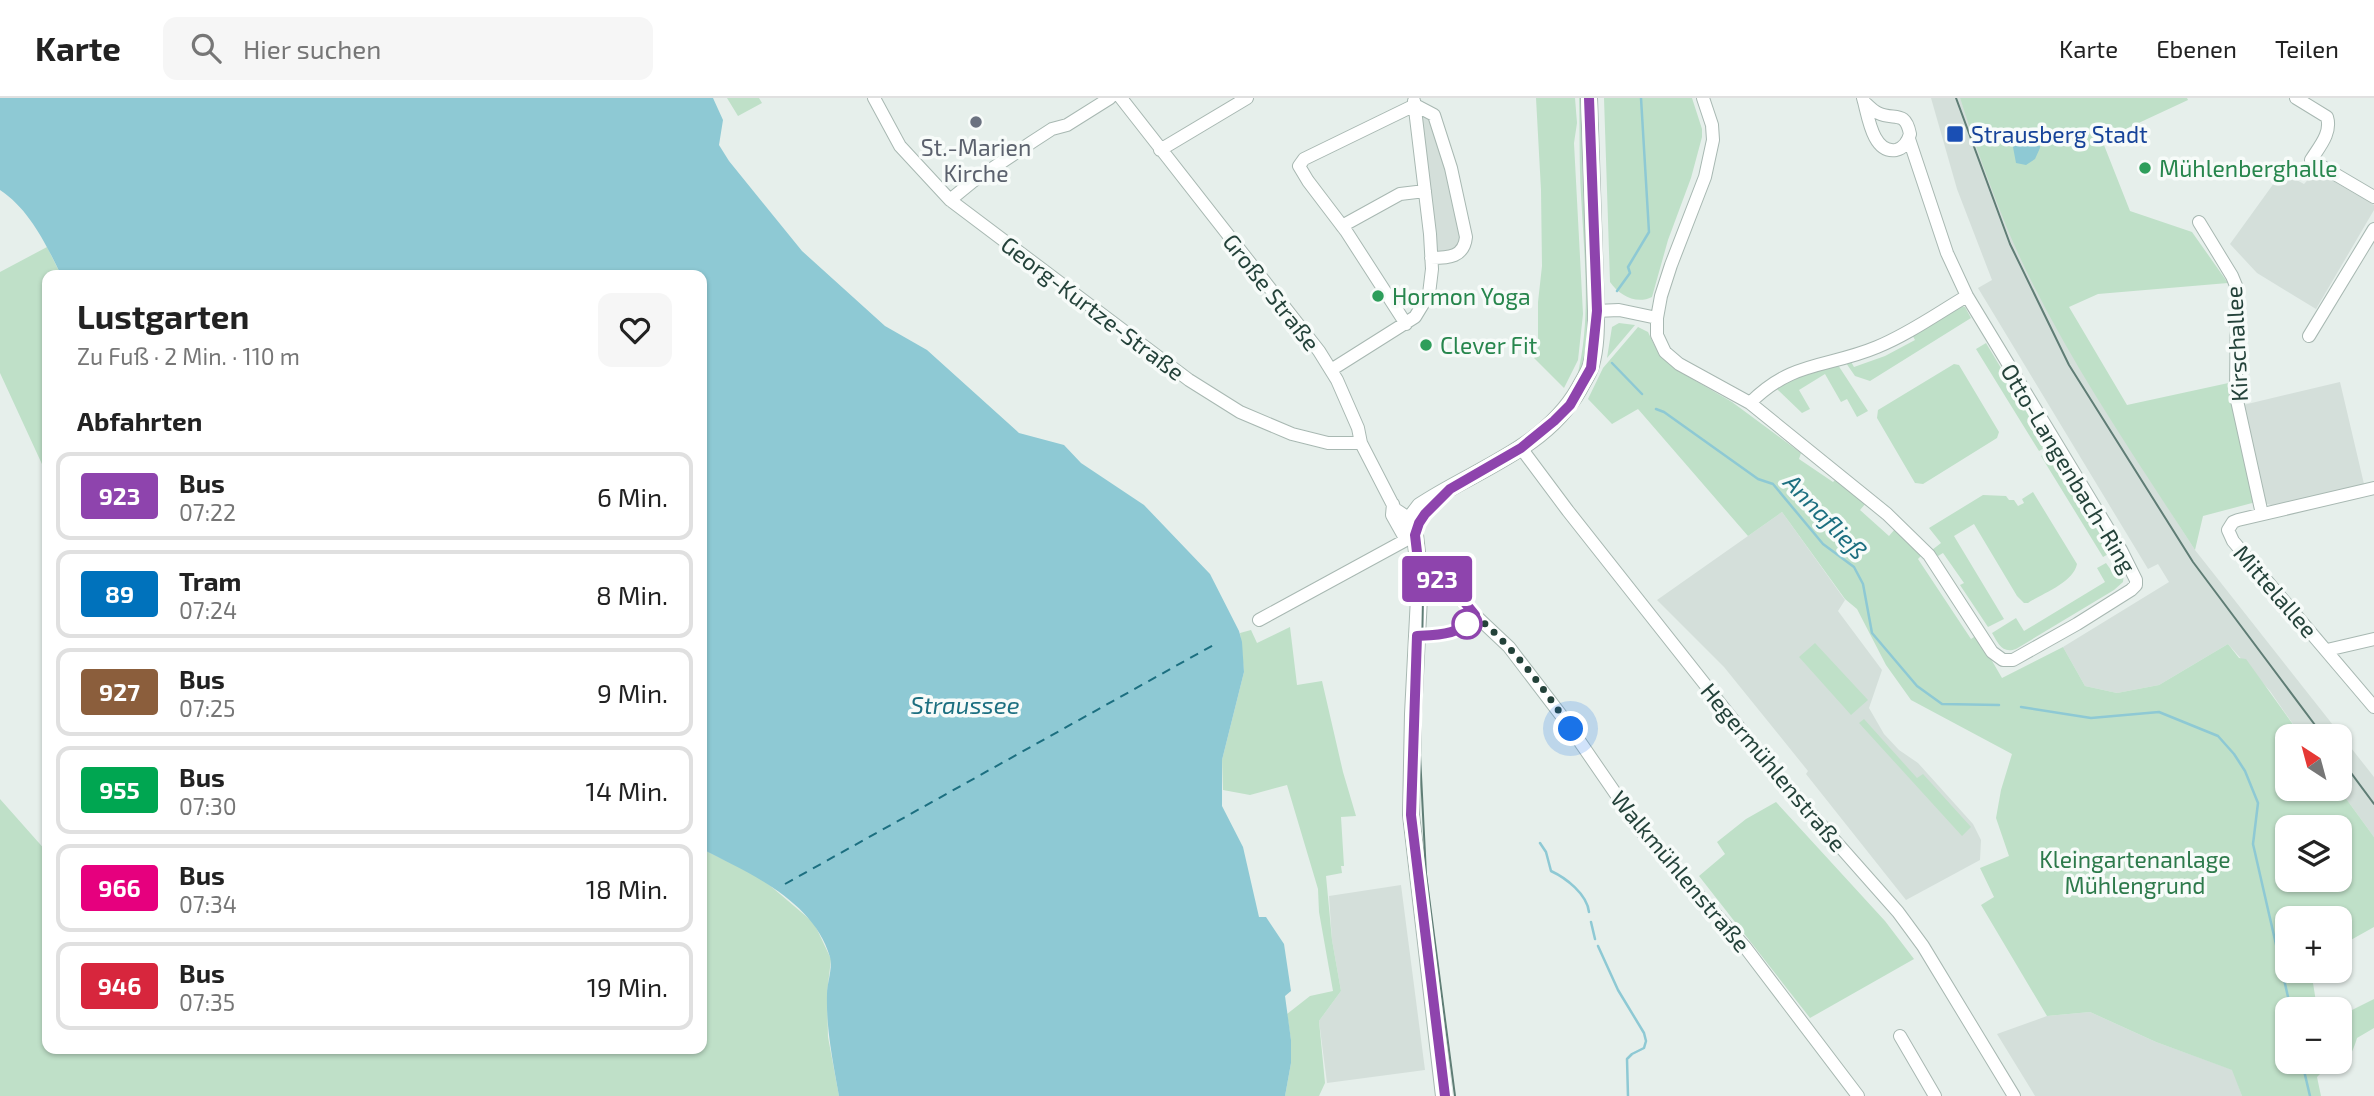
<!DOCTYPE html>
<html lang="de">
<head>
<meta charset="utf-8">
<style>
	:root { --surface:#fff; --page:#f6f6f6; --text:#222; --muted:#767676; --line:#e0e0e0 }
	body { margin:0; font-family:"Exo 2",sans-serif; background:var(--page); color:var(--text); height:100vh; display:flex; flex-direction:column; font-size:26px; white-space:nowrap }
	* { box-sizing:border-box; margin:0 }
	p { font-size:23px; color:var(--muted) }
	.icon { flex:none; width:38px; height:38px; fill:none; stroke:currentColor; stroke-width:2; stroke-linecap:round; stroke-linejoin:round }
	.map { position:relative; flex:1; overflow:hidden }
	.details { position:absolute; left:42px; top:172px; width:665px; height:784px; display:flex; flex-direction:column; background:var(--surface); border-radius:14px; box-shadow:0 2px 5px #0004 }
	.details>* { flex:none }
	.badge { padding:0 14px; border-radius:5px; font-size:24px; line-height:46px }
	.needle { width:46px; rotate:324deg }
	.controls { position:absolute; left:2275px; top:626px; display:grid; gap:14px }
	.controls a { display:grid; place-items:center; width:77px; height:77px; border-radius:14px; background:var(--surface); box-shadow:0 2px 5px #0004; font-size:35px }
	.you { position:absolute; width:35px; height:35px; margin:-18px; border:5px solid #fff; border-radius:50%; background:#1a73e8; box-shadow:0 0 0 10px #1a73e833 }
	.map>.badge { position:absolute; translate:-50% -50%; box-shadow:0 0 0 4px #fff }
	h2 { padding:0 35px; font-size:26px; line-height:63px }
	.round { display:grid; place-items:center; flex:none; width:74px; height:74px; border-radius:14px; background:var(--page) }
	.head { display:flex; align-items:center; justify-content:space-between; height:119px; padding:0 35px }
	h1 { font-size:33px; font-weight:700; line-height:52px }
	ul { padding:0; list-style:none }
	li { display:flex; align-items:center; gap:21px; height:88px; margin:0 14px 10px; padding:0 21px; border:4px solid var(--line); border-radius:14px }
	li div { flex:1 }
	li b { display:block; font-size:26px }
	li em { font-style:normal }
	li .badge { min-width:77px; font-weight:700; text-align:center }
	header { display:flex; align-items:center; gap:42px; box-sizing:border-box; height:98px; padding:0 35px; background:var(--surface); border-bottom:2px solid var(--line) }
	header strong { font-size:33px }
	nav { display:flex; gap:38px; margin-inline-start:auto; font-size:24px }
	.search { width:490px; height:63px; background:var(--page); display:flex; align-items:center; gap:18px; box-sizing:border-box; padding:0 24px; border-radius:14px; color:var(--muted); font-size:26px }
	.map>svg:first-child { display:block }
	.built { fill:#d4dfda }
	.green { fill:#bfe0c8; fill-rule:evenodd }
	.water { fill:#8ec9d4 }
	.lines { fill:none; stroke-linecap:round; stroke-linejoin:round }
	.stream { stroke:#8ec9d4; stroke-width:2.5 }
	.ferry { stroke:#1c6f80; stroke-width:2; stroke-dasharray:9 7; stroke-linecap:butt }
	.minor-casing { stroke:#a8b8b2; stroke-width:14 }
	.tertiary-casing { stroke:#a8b8b2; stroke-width:18 }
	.minor { stroke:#fff; stroke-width:12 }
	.tertiary { stroke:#fff; stroke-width:16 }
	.tram { stroke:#5f7d75; stroke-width:2 }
	.line-casing { stroke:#fff; stroke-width:16 }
	.line { stroke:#8e44ad; stroke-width:10 }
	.walk { stroke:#24423a; stroke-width:7; stroke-dasharray:0 12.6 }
	.worship-dot { fill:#6b7280; stroke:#f7fbf9; stroke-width:2.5 }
	.transit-dot { fill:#1a4fb4; stroke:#f7fbf9; stroke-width:2.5 }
	.leisure-dot { fill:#2e9e5b; stroke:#f7fbf9; stroke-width:2.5 }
	.stop-dot { fill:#fff; stroke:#8e44ad; stroke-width:3.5 }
	.labels { text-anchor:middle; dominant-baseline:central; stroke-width:7; stroke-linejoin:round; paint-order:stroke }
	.transit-label { font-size:23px; fill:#164399; stroke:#f7fbf9; text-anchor:start }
	.worship-label { font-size:23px; fill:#5b616d; stroke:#f7fbf9 }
	.leisure-label { font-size:23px; fill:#27864d; stroke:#f7fbf9; text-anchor:start }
	.street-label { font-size:23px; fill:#24423a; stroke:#f7fbf9 }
	.park-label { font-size:23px; fill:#2d7a4b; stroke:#f7fbf9 }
	.water-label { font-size:24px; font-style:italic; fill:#1c6f80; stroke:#f7fbf9 }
</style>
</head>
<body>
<header>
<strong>Karte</strong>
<div class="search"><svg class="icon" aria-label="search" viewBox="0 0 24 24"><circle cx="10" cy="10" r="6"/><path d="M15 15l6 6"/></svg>Hier suchen</div>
<nav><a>Karte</a><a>Ebenen</a><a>Teilen</a></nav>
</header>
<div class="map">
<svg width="2374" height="998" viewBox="0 0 2374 998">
	<rect width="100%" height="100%" fill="#e6efeb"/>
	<path class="built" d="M1931,0H1960L2008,131L2044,206L2108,316L2195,452L2374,679V739L2339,691L2340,639H2302L2270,593L2228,546L2159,587L2117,595L2085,588L2063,549L2169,484L2158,466L2148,471L1978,190L1992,182L1957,91Z
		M1415,7L1434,17L1466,146L1431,160Z
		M2316,73L2374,107V112L2316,211L2257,175L2230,146L2282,74L2304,86Z
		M2340,284L2364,386L2275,408L2267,406L2261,399L2239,308Z
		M1782,414L1845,502L1838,513L1882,572L1869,610L1884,636L1899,652L1918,665L1973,726L1981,742L1980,762L1906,802L1806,676L1808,673L1724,569L1657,502Z
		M1401,787L1425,972L1327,985L1319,923L1341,893L1332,842L1329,798Z
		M2090,914L2156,944L2233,972L2242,998H2035L1997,936L2047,918Z"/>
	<path class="green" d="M727,0H759L762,5L738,18Z
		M1536,0H1575L1577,25L1574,45L1583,216L1578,262L1564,290L1534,260L1538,250V204L1542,168L1541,92Z
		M1579,0H1582C1582,33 1582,64 1583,97C1586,148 1600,233 1577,279C1592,219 1584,157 1581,97C1579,64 1580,32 1579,0Z
		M1604,0H1692L1702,31V39L1691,80L1668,142L1652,199C1636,207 1619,197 1610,184Z
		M1960,0H2187L2188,2L2102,42L2130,113L2192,134L2228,185L2098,196L2069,209L2127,307L2233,284L2256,404L2203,418L2195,452C2129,350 2054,242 2007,130C1990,88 1974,44 1960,0Z
		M47,149L61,177H47V377L0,275V174Z
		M1961,208L1965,209L1971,220L1870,283L1855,278L1846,265L1850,262L1854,269L1885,258L1915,242L1911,235Z
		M1619,225L1635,227L1607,260L1612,229Z
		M1638,229L1648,234L1659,257L1675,271L1732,304L1801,355L1799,361L1833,384L1836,381L1866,405L1860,412L1889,438L1895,431L1922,457L1918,461L1971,541L1977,537L2002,580L2063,549L2085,588L2117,595L2159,587L2228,546L2239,560L2246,561L2302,639H2287V691H2339L2374,739V829L2340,848V821H2287V873H2319L2313,885L2317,910L2321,912H2287V964H2340V918L2374,901V930L2357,940C2350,963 2343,972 2320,976L2317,979L2321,998H2242L2232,972L2156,944L2090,914L2047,918L1981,807L1994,799L1980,770L2009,758L1996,720L2001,692L2012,656L1911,602L1886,567L1857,511L1845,501L1782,414L1748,438L1638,311L1612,326L1588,301L1603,270ZM2287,730H2340V782H2287Z
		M1986,245L2048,348L2039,353L1976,251Z
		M1954,266L1959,267L1999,334L1997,340L1923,386L1915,385L1877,320L1878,312Z
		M1834,267H1838L1868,313L1857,319L1847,301L1841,304L1825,276L1799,292L1810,311L1802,315L1777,291L1794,280Z
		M2050,352L2112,454L2103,459L2041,358Z
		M2033,394L2077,466C2073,485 2043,495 2028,505H2024L2017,498L1974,426L1954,438L2004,521L1988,529L1960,487L1964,485L1943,455L1938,458L1932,452L1941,445L1929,430L1983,397L2006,398L2009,402H2014L2018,408L2024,405L2022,401Z
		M2106,465L2116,479L2124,475L2123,484L2114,492L2016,551C2002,556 1998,545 1992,535L2016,520L2024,533L2105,484L2097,470Z
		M1290,529L1297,587L1322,583L1343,674L1356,718L1341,719L1344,768H1341L1342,775L1326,778L1332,842L1341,893L1319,923L1325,985L1319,998H1285L1291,965V942L1287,916L1310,898L1333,893L1319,814L1318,791L1287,687L1250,697L1223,692L1222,662L1244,574L1240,535L1251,532L1257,545Z
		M1815,545L1868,602L1851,617L1799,559Z
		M1864,621L1917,680L1923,676L1971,729L1962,738L1859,625Z
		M0,701L47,754V950H702V751L761,780L814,825L831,861L827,895L828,939L839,998H0Z
		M1776,704L1885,823L1914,861L1810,920L1699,778L1725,756L1717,744L1746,721Z"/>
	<path class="water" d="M0,0H713L723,22L719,47L729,63L802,153L885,228L927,252L1019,335L1064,347L1081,365L1144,407L1210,476L1239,533L1242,544L1244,574L1222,662V708L1243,749L1259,819H1266L1284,846L1291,893L1285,898L1291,942V965L1285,998H839C833,964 826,931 827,896C827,885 833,870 830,859C814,803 749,775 702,751V177H61C46,146 29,111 0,92Z
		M2026,31L2039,36L2040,50L2035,61L2026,67L2016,65L2013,49Z"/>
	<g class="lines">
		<path class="stream" d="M1617,193L1630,175L1628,169L1649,134L1641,0
			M1612,265L1642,296
			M1656,311L1664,314L1758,381L1773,386L1823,446L1854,469L1863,486L1872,535L1917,588L1942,606L1999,607
			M2021,609L2091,620L2159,614L2218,638L2234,656L2245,673L2258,705L2253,746L2291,912
			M1540,745L1546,754L1551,773C1566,780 1587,796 1589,814
			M1591,824L1595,841
			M1598,848L1618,892L1644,935L1646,943L1644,950L1632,956L1627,961L1628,998
			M2302,964L2310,998"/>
		<path class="ferry" d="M785,786L1217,545"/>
		<defs>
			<path id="minor" d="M874,0L900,48L950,102L1189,282L1240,314L1292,336L1328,345H1361
				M1121,0L1319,253L1337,282L1358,330L1361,345L1395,411L1410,421
				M1703,0L1712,27L1713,42L1705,79L1671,167L1661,198L1657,220V237L1665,254L1679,266L1750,305L1887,416L1929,457L1992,554L2003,562H2013L2077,526L2131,492L2136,487V482L2121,452L1967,198L1947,155L1909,41
				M1863,0C1868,16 1872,56 1896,52C1904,50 1908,43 1910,36C1905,11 1894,23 1878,15C1873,13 1868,7 1864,4
				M2296,0L2327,19C2332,35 2319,49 2311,62L2374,99
				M1160,52L1247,0
				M950,102L972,84L1032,44L1052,31L1067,27L1110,0
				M2199,124L2232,178L2237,190L2236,298L2262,416
				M1342,128L1400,96L1425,93
				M1596,213L1619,212L1657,220
				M1406,226L1346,133L1308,83L1299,68L1304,61L1415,7L1434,17L1451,70L1466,139C1464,159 1449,160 1431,160
				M2309,238L2374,131
				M1331,272L1415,219L1429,196L1432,171L1430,136L1414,3
				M1750,305C1793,262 1827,270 1877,249C1909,236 1938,215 1967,198
				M1521,350L1568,413L1775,675L1898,814L1923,848L2014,998
				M2374,390L2238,422L2233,424L2228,432L2233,443L2374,609
				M1393,406L1392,417L1406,442
				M1420,480H1435L1445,484L1475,517L1509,549L1567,625L1642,734L1745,849L1858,998
				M1259,522L1415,437
				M1417,538C1437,537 1463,537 1475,517
				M2327,552L2374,541
				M1900,938L1935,998"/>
			<path id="tertiary" d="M1410,421L1415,437L1420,480L1413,616L1411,717L1444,998
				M1407,432L1410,421L1420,408C1474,372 1545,351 1579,291C1583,283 1589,275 1591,267C1596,249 1596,231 1596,213L1589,0"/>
		</defs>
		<use href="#minor" class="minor-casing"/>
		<use href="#tertiary" class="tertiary-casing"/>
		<use href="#minor" class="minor"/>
		<use href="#tertiary" class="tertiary"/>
		<path class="tram" d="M1956,0L2010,146L2069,267L2193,464L2324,639
			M1423,500L1420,657L1426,776L1455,998
			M2340,660L2374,706"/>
	</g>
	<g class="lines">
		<defs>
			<path id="line" d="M1445,998L1411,717L1417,538C1437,537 1463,537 1475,517C1456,495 1451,480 1420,480L1415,437L1419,425L1425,416L1450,391L1521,350L1554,323L1570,307L1591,270L1597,213L1589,0"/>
		</defs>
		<use href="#line" class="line-casing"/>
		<use href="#line" class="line"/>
		<path class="walk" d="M1467,526L1475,517C1513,549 1544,590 1571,631"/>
	</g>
	<circle class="worship-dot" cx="976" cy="24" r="7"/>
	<rect class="transit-dot" x="1946" y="27" width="18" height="18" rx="3.5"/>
	<g class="leisure-dot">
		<circle cx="2145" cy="70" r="7"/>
		<circle cx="1378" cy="198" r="7"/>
		<circle cx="1426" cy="247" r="7"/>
	</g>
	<circle class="stop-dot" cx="1467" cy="526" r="14"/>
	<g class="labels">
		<g class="transit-label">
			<text x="1971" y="36">Strausberg Stadt</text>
		</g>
		<g class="worship-label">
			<text x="976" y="49">St.-Marien<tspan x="976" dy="26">Kirche</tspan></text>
		</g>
		<g class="leisure-label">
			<text x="2159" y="70">Mühlenberghalle</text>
			<text x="1392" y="198">Hormon Yoga</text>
			<text x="1440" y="247">Clever Fit</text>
		</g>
		<g class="street-label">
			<text transform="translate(1272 194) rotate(52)">Große Straße</text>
			<text transform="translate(1093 210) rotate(37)">Georg-Kurtze-Straße</text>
			<text transform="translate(2236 246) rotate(-93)">Kirschallee</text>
			<text transform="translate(2069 370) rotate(59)">Otto-Langenbach-Ring</text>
			<text transform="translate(2276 493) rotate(49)">Mittelallee</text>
			<text transform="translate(1774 669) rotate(50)">Hegermühlenstraße</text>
			<text transform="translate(1681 773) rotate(50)">Walkmühlenstraße</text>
		</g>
		<g class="park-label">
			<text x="2135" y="761">Kleingartenanlage<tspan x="2135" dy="26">Mühlengrund</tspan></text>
		</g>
		<g class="water-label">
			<text transform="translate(1826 418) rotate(46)">Annafließ</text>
			<text x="965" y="606">Straussee</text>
		</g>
	</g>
</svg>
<div class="controls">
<a><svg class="needle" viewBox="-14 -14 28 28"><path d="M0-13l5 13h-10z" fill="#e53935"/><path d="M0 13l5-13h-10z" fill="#767676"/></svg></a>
<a><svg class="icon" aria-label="layers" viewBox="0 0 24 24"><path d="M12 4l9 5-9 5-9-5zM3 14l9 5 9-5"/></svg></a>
<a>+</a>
<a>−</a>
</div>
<div class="you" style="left:1571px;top:631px"></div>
<b class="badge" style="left:1437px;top:481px;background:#8e44ad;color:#fff">923</b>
<section class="details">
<div class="head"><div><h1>Lustgarten</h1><p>Zu Fuß · 2 Min. · 110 m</p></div><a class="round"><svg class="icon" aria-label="heart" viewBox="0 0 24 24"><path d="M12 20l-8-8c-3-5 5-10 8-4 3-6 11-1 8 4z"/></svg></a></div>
<h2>Abfahrten</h2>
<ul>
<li><span class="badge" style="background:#8e44ad;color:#fff">923</span><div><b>Bus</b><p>07:22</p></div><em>6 Min.</em></li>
<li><span class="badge" style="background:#0072bc;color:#fff">89</span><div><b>Tram</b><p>07:24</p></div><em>8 Min.</em></li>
<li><span class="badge" style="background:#8b5e3c;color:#fff">927</span><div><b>Bus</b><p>07:25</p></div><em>9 Min.</em></li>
<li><span class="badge" style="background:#00a651;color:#fff">955</span><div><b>Bus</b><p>07:30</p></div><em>14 Min.</em></li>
<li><span class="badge" style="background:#e6007e;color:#fff">966</span><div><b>Bus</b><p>07:34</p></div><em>18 Min.</em></li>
<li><span class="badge" style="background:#d7263d;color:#fff">946</span><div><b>Bus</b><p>07:35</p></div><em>19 Min.</em></li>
</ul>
</section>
</div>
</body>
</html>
